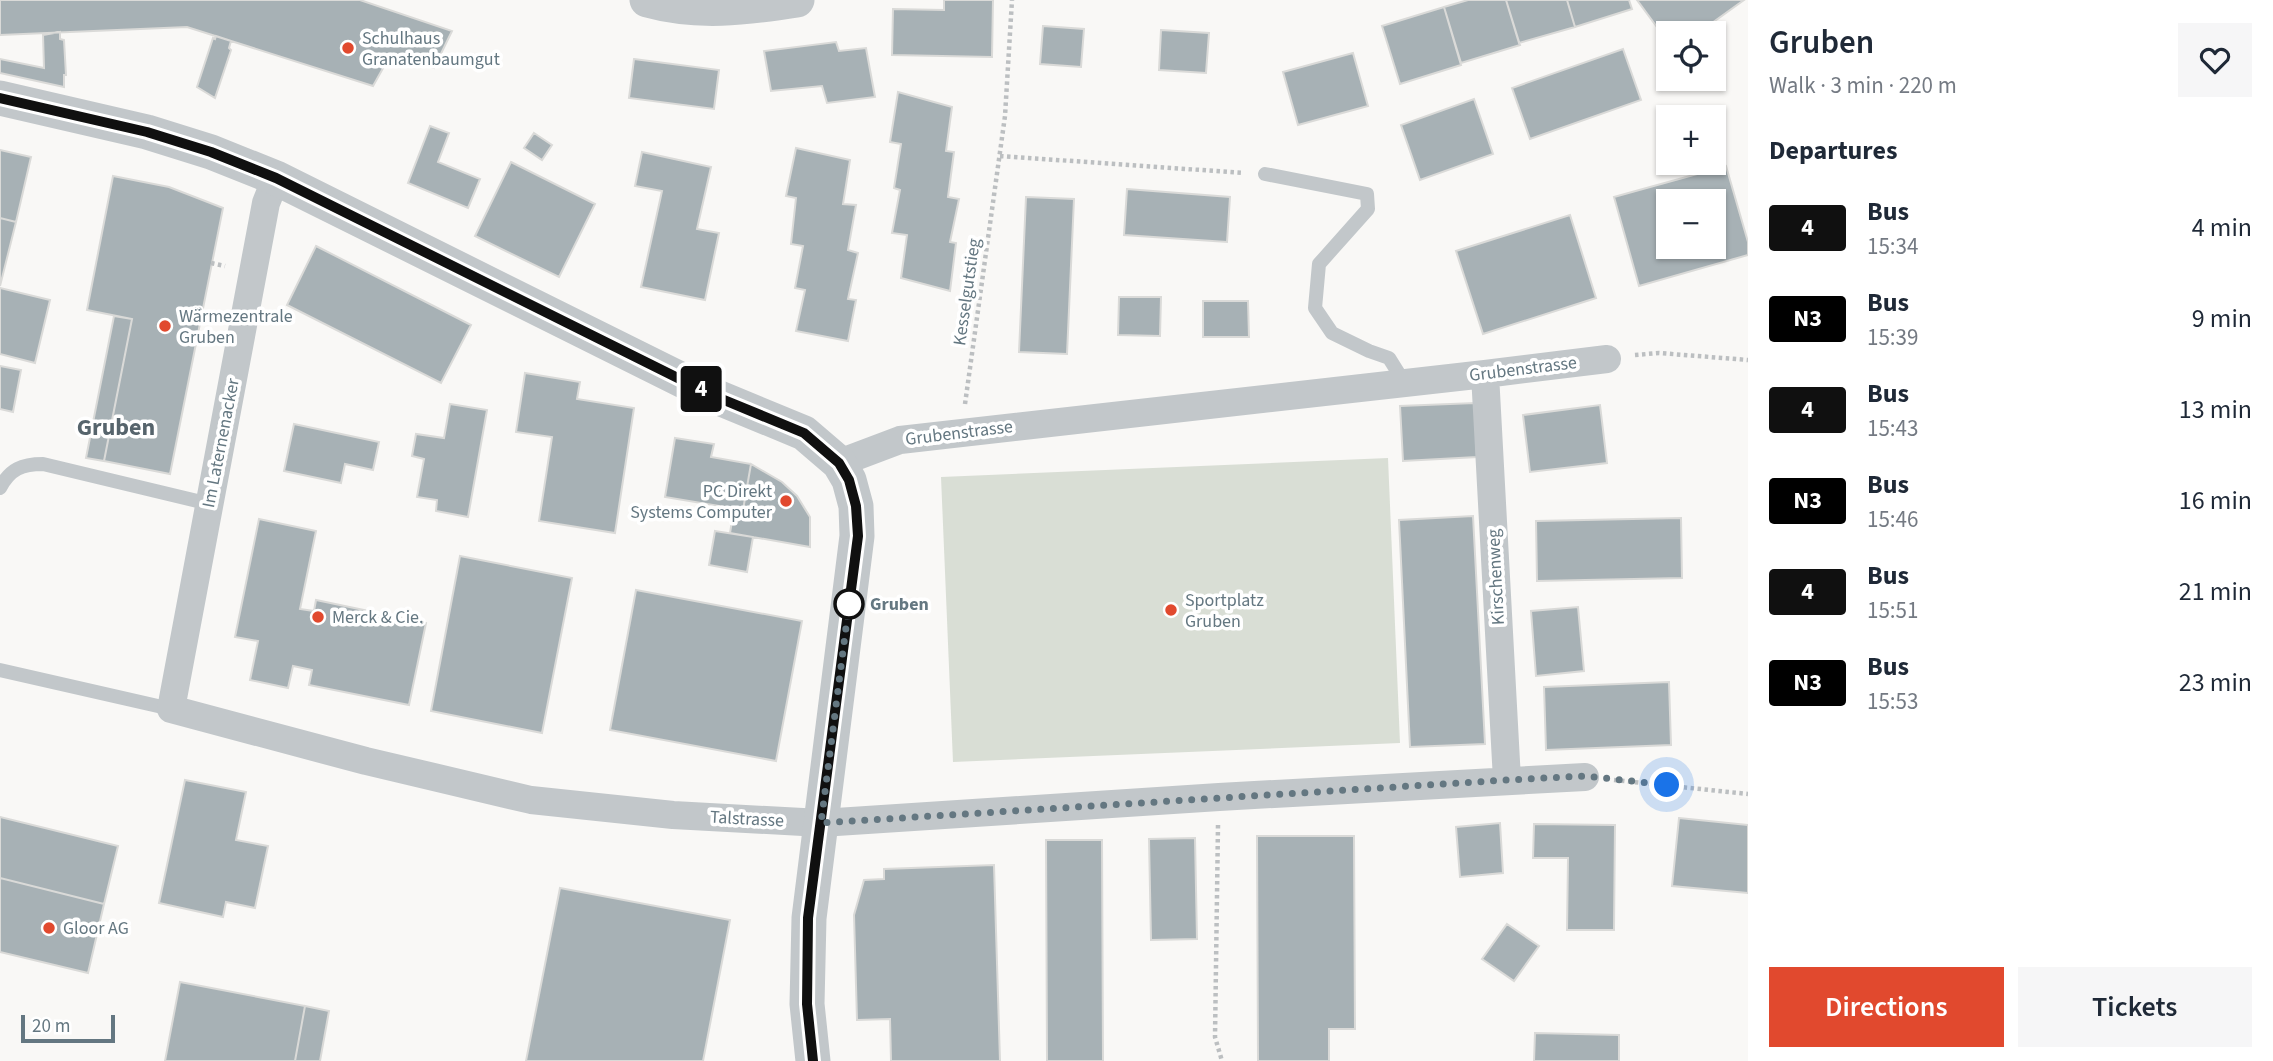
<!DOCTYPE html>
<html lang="en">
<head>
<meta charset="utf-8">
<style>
	:root { --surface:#fff; --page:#f6f6f7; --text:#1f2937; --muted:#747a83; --accent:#e1492e }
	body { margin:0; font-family:"Source Sans 3",sans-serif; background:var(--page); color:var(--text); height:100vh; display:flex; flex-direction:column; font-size:26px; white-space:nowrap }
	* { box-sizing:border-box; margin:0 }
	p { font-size:23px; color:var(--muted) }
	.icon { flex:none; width:38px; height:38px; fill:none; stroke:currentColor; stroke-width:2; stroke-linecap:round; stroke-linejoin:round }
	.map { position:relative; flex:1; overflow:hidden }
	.side { display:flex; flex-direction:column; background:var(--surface); width:525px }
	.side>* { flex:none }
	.badge { padding:0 14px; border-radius:5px; font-size:24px; line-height:46px }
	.tools { position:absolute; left:1656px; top:21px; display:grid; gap:14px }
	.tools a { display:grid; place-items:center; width:70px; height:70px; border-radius:0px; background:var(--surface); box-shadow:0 2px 5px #0004; font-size:35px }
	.scale { position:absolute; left:21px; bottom:18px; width:94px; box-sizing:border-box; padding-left:7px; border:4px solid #647781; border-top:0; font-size:19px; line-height:24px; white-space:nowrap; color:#647781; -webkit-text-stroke:5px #fff; paint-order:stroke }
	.you { position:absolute; width:35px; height:35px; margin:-18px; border:5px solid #fff; border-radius:50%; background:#1a73e8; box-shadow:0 0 0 10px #1a73e833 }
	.map>.badge { position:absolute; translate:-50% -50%; box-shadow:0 0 0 4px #fff }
	h2 { padding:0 21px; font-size:26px; line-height:63px }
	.round { display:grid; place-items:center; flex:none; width:74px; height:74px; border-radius:0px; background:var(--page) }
	.overview { display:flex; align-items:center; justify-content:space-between; height:119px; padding:0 21px }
	h1 { font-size:33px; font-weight:600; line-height:52px }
	.button { display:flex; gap:14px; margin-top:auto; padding:14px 21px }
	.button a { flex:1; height:80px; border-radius:0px; background:var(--accent); color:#fff; font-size:28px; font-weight:600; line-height:80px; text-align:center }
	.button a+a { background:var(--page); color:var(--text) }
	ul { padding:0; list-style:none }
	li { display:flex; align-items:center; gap:21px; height:91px; padding:0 21px }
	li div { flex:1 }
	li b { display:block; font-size:26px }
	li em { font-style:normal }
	li .badge { min-width:77px; font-weight:700; text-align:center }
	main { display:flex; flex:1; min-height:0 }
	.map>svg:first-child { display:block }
	.green { fill:#d9ded5 }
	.building { fill:#a7b1b5; stroke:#dadad8; stroke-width:2; fill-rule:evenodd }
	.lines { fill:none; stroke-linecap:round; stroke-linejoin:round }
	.path { stroke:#bcbfc1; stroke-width:4.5; stroke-dasharray:3.5 3.5; stroke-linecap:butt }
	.service { stroke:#c2c7ca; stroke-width:14 }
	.minor { stroke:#c2c7ca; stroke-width:28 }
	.tertiary { stroke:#c2c7ca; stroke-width:35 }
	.line-casing { stroke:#fff; stroke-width:16 }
	.line { stroke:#101010; stroke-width:10 }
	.walk { stroke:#647781; stroke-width:7; stroke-dasharray:0 12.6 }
	.poi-dot { fill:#e1492e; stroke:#fff; stroke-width:2.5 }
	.stop-dot { fill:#fff; stroke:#101010; stroke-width:3.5 }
	.labels { text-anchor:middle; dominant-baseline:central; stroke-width:7; stroke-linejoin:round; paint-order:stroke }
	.poi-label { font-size:18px; fill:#647781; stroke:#fff; text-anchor:start }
	.street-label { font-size:18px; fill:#647781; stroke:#fff }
	.stop-label { font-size:18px; font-weight:bold; fill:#647781; stroke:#fff; text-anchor:start }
	.district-label { font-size:24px; font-weight:bold; fill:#56646c; stroke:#fff }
</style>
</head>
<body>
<main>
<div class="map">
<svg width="1748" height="1061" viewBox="0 0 1748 1061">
	<rect width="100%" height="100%" fill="#f9f8f6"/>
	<path class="green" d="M1388,458L1400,743L953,762L941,477Z"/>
	<path class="building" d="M0,0H360L452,31L434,68L391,54L373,86L187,27L0,35Z
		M944,0H993L992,57L892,55L893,9L944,10Z
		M1468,0H1506L1520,45L1461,63L1444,7Z
		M1506,0H1567L1575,27L1519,43Z
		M1567,0H1629L1632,9L1575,27Z
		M1637,0H1744L1698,33H1668V42Z
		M1444,7L1461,65L1400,84L1382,26Z
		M1043,26L1084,29L1081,67L1040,64Z
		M1161,30L1209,33L1206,73L1159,70Z
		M60,32V39L64,40L66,75H64V87L0,73V59L44,68L43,35Z
		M216,36L231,41L229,48L231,50L215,98L197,87L213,38L215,39Z
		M836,42L839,51L866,48L875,97L827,103L822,86L771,91L764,51Z
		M1623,49L1641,100L1530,139L1512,88Z
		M1353,53L1368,106L1298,125L1283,72Z
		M634,59L719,70L714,109L629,98Z
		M898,92L952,107L946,151L954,152L948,197L959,199L950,242L956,243L950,291L901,278L907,235L892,233L900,190L894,188L901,144L890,142Z
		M1474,99L1493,154L1420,180L1401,125Z
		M430,126L449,133L438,162L480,179L468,208L408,183Z
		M534,133L552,145L542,160L524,148Z
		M796,148L850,160L843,204L856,205L848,250L858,253L848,299L856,300L848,341L796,331L805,290L795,288L803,246L791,244L796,198L786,196Z
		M0,150L31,157L16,222L0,218Z
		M642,152L711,167L697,229L719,233L705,300L641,287L662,191L635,186Z
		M511,162L595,204L559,277L475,236Z
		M1726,166L1748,242V255L1639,286L1614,197ZM1668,201H1713V247H1668Z
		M113,176L169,187L223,208L170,474L104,461L132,319L87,310Z
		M1127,189L1230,197L1227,242L1124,235Z
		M1026,197L1074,199L1067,354L1019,352Z
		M1570,215L1596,298L1483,334L1456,251Z
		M0,218L16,222L0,286Z
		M316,246L471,325L441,383L287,305Z
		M0,288L50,300L35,363L0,354Z
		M1119,297H1161L1160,336L1118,335Z
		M1203,301H1248L1249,337H1203Z
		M114,316L132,319L104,461L86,458Z
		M0,366L21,370L13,412L0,409Z
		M525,373L580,382L577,399L634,408L615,533L539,521L552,437L516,432Z
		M1475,403L1477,457L1403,461L1400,406Z
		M450,404L487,410L468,517L436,511L437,500L417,497L424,459L412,456L416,434L444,438Z
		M1600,405L1607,463L1530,472L1523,415Z
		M294,424L379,442L373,470L345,464L341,483L284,471Z
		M675,438L714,444L711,457L751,464L743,510L665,497Z
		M751,464L782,482L797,496L810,517V547L730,533L734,509L743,510Z
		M1473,516L1485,744L1410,747L1399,520Z
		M1681,518L1682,578L1537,581L1536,521Z
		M259,519L316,531L300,609L314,611L316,600L426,623L409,705L309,685L312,670L293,666L288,688L250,680L258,641L235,637Z
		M715,531L753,537L747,572L709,565Z
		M460,556L572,578L542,733L431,711Z
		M636,590L802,621L776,761L610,730Z
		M1578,607L1584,671L1536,676L1531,611Z
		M1669,682L1671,745L1546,750L1544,687Z
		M185,780L246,792L236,840L268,846L255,908L226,902L223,917L159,903Z
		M0,817L118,846L104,904L0,878Z
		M1679,818L1748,825V893L1672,886Z
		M1500,823L1503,873L1460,877L1456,827Z
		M1534,824L1615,825L1614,930H1567L1568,858H1533Z
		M1257,836H1354L1355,1029H1329V1061H1258Z
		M1195,838L1197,939L1151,940L1149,839Z
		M1046,840H1102L1103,1061H1047Z
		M994,865L1000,1061H891L890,1019L857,1020L854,915L864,880L884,879V869Z
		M0,878L104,904L88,973L0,952Z
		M560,888L730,920L703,1061H526Z
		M1507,924L1539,946L1514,981L1482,959Z
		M180,982L305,1006L295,1061H165Z
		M305,1006L329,1011L320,1061H295Z
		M1535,1033L1619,1035V1061H1534Z"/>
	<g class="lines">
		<path class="path" d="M1000,156L1244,173
			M211,263L225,266
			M1635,355L1659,353L1748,360
			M965,404L1005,116L1012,0
			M1614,780L1748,794
			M1218,825L1215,1037L1222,1061"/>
		<path class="service" d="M1265,174L1367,194L1368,209L1319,264L1315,308L1332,333L1369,351L1389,358L1404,382
			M0,488C10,469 22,464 43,464L210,504
			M0,670L171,709"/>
		<path class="minor" d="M276,178L266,203L171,709L366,761L531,800L673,815L821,823L1219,797L1585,777
			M1485,374L1507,780
			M839,463L900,440L1485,374L1607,359"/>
		<path class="tertiary" d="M647,0C697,14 746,8 797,0
			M0,98L147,132L211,152L276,178L712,395L804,433L839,463L849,480L856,506L857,536L809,918L807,1004L813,1061"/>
	</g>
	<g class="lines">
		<defs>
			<path id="line" d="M0,98L147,132L211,152L276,178L712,395L804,433L839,463L849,480L856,506L858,536L808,918L807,1004L813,1061"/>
		</defs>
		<use href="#line" class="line-casing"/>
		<use href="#line" class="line"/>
		<path class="walk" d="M849,604L821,823L1507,780L1585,776L1667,785"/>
	</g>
	<g class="poi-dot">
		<circle cx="348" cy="48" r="7"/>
		<circle cx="165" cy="326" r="7"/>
		<circle cx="786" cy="501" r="7"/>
		<circle cx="1171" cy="610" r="7"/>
		<circle cx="318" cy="617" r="7"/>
		<circle cx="49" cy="928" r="7"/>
	</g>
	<circle class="stop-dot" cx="849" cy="604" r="14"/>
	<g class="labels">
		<g class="poi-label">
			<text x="362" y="38">Schulhaus<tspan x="362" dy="21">Granatenbaumgut</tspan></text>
			<text x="179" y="316">Wärmezentrale<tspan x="179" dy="21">Gruben</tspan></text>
			<text x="772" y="491" text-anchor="end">PC Direkt<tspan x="772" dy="21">Systems Computer</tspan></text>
			<text x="1185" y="600">Sportplatz<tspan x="1185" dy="21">Gruben</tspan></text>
			<text x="332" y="617">Merck &amp; Cie.</text>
			<text x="63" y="928">Gloor AG</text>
		</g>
		<g class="street-label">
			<text transform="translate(967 292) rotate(-82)">Kesselgutstieg</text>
			<text transform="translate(1523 369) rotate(-7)">Grubenstrasse</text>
			<text transform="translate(959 433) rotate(-7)">Grubenstrasse</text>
			<text transform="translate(221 443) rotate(-79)">Im Laternenacker</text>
			<text transform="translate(1496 577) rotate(-93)">Kirschenweg</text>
			<text transform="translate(747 819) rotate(3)">Talstrasse</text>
		</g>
		<g class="stop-label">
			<text x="870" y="604">Gruben</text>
		</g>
		<g class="district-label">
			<text x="116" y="427">Gruben</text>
		</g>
	</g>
</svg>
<div class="tools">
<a><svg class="icon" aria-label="locate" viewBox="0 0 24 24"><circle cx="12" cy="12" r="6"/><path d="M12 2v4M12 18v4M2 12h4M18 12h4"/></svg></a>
<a>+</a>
<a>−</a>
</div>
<div class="scale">20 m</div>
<div class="you" style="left:1667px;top:785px"></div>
<b class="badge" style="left:701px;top:389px;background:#101010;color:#fff">4</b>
</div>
<section class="side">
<div class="overview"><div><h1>Gruben</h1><p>Walk · 3 min · 220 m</p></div><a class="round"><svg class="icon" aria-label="heart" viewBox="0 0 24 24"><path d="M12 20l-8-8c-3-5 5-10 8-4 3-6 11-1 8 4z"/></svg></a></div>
<h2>Departures</h2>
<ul>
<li><span class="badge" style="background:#101010;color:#fff">4</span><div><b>Bus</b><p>15:34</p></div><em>4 min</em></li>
<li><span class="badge" style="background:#000;color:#fff">N3</span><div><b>Bus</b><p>15:39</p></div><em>9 min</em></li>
<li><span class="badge" style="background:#101010;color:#fff">4</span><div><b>Bus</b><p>15:43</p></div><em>13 min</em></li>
<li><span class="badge" style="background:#000;color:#fff">N3</span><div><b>Bus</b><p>15:46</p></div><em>16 min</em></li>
<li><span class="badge" style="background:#101010;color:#fff">4</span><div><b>Bus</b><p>15:51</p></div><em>21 min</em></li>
<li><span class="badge" style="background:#000;color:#fff">N3</span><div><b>Bus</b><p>15:53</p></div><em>23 min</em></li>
</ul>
<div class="button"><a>Directions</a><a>Tickets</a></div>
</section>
</main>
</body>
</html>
